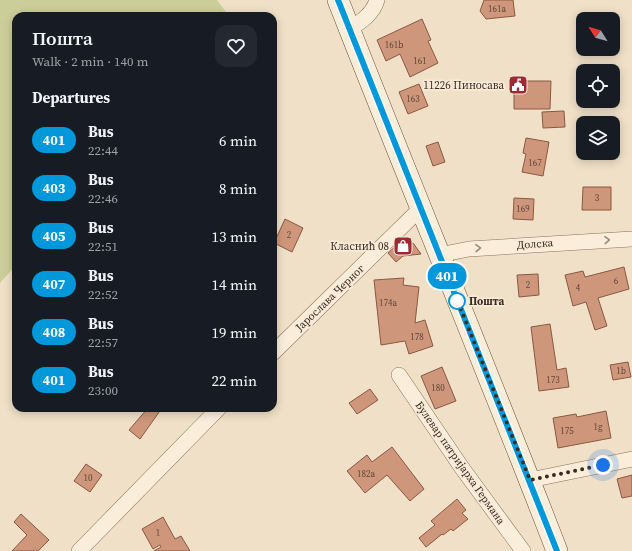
<!DOCTYPE html>
<html lang="en">
<head>
<meta charset="utf-8">
<style>
	:root { --surface:#171b24; --page:#242831; --text:#f1f3f6; --muted:#9ea1a6 }
	body { margin:0; font-family:"Source Serif 4",serif; background:var(--page); color:var(--text); height:100vh; display:flex; flex-direction:column; font-size:15px; white-space:nowrap }
	* { box-sizing:border-box; margin:0 }
	p { font-size:13px; color:var(--muted) }
	.icon { flex:none; width:22px; height:22px; fill:none; stroke:currentColor; stroke-width:2; stroke-linecap:round; stroke-linejoin:round }
	.map { position:relative; flex:1; overflow:hidden }
	.details { position:absolute; left:12px; top:12px; width:265px; height:400px; display:flex; flex-direction:column; background:var(--surface); border-radius:12px; box-shadow:0 2px 10px #0003 }
	.details>* { flex:none }
	.badge { padding:0 8px; border-radius:13px; font-size:14px; line-height:26px }
	.needle { width:26px; rotate:307deg }
	.buttons { position:absolute; left:576px; top:12px; display:grid; gap:8px }
	.buttons a { display:grid; place-items:center; width:44px; height:44px; border-radius:8px; background:var(--surface); box-shadow:0 2px 10px #0003; font-size:20px }
	.you { position:absolute; width:20px; height:20px; margin:-10px; border:3px solid #fff; border-radius:50%; background:#1a73e8; box-shadow:0 0 0 6px #1a73e833 }
	.map>.badge { position:absolute; translate:-50% -50%; box-shadow:0 0 0 2px #fff }
	h2 { padding:0 20px; font-size:15px; line-height:36px }
	.round { display:grid; place-items:center; flex:none; width:42px; height:42px; border-radius:12px; background:var(--page) }
	.summary { display:flex; align-items:center; justify-content:space-between; height:68px; padding:0 20px }
	h1 { font-size:19px; font-weight:600; line-height:30px }
	ul { padding:0; list-style:none }
	li { display:flex; align-items:center; gap:12px; height:48px; padding:0 20px }
	li div { flex:1 }
	li b { display:block; font-size:15px }
	li em { font-style:normal }
	li .badge { min-width:44px; font-weight:700; text-align:center }
	.map>svg:first-child { display:block }
	.green { fill:#ccce9a }
	.building { fill:#ce977c; stroke:#8b5841 }
	.lines { fill:none; stroke-linecap:round; stroke-linejoin:round }
	.minor-casing { stroke:#8c715c; stroke-width:16 }
	.secondary-casing { stroke:#6e523f; stroke-width:22 }
	.minor { stroke:#faeedb; stroke-width:15 }
	.secondary { stroke:#faeedb; stroke-width:21 }
	.oneway { stroke:#9b8c7e }
	.line-casing { stroke:#fff; stroke-width:9 }
	.line { stroke:#0098da; stroke-width:6 }
	.walk { stroke:#3c2b20; stroke-width:4; stroke-dasharray:0 7.2 }
	.stop-dot { fill:#fff; stroke:#0098da; stroke-width:2 }
	.labels { text-anchor:middle; dominant-baseline:central; stroke-width:3.5; stroke-linejoin:round; paint-order:stroke }
	.number-label { font-size:9px; fill:#604637 }
	.poi-label { font-size:11px; fill:#3c2b20; stroke:#f7ebd7; text-anchor:end }
	.street-label { font-size:11px; fill:#3c2b20; stroke:#f7ebd7 }
	.stop-label { font-size:11px; font-weight:bold; fill:#3c2b20; stroke:#f7ebd7; text-anchor:start }
</style>
</head>
<body>
<div class="map">
<svg width="632" height="551" viewBox="0 0 632 551">
	<rect width="100%" height="100%" fill="#efe0c7"/>
	<path class="green" d="M0,0H217L229,16H16V265L0,283Z"/>
	<path class="building" d="M484,0H513L515,16L486,19L480,11Z
		M422,19L431,40L428,41L438,63L410,77L400,54L386,61L377,40Z
		M514,81H551L550,109H514Z
		M419,84L428,106L408,114L399,92Z
		M564,111L565,127L543,128L542,112Z
		M526,138L549,142L543,176L522,172L526,154L523,153Z
		M438,142L445,162L433,166L426,146Z
		M583,187H611V210H582Z
		M514,198L534,199L533,220L513,219Z
		M285,219L303,228L292,252L274,243Z
		M413,243L421,254L403,256L396,262L388,253L397,245Z
		M624,267L629,289L598,298L607,326L595,330L586,302L573,306L565,275L583,271L585,277Z
		M538,274L539,295L519,297L517,275Z
		M404,278L403,285L419,287L415,323L425,320L433,346L409,354L405,341L381,345L374,280Z
		M550,324L557,370L566,368L569,387L539,391L531,327Z
		M628,362L631,377L613,380L610,365Z
		M442,367L456,401L435,409L421,376Z
		M370,389L378,400L357,414L349,403Z
		M148,408H162L140,439L129,430Z
		M606,411L611,438L558,448L553,418L576,414L577,417Z
		M392,447L424,489L410,501L387,475L365,493L347,471L367,455L372,462Z
		M86,464L102,475L90,492L74,481Z
		M632,475V496L622,498L617,479Z
		M457,499L466,510L462,513L468,519L453,531L451,529L443,535L442,534L426,547L419,538L435,525L431,521Z
		M21,514L49,540L38,551H12L27,535L14,522Z
		M163,517L175,539L181,536L190,551H154L161,547L160,545L153,549L142,529Z"/>
	<g class="lines">
		<defs>
			<path id="minor" d="M349,29C361,22 373,14 377,0
				M439,255L469,249L632,239
				M273,353L421,208
				M399,375L462,468L523,551
				M530,480L632,459
				M79,551L219,408"/>
			<path id="secondary" d="M338,0C410,184 486,367 557,551"/>
		</defs>
		<use href="#minor" class="minor-casing"/>
		<use href="#secondary" class="secondary-casing"/>
		<use href="#minor" class="minor"/>
		<use href="#secondary" class="secondary"/>
	</g>
	<defs><path id="oneway-chevron" d="M-2-3.5L2.5 0L-2 3.5" fill="none" stroke-width="1.6" stroke-linecap="round" stroke-linejoin="round"/></defs>
	<g class="oneway">
		<use href="#oneway-chevron" transform="translate(607 240) rotate(-3)"/>
		<use href="#oneway-chevron" transform="translate(478 248) rotate(-4)"/>
	</g>
	<g class="lines">
		<defs>
			<path id="line" d="M338,0L557,551"/>
		</defs>
		<use href="#line" class="line-casing"/>
		<use href="#line" class="line"/>
		<path class="walk" d="M457,301L455,295L530,480L603,465"/>
	</g>
	<defs>
		<symbol id="civic-square" viewBox="-11 -11 22 22"><rect x="-9" y="-9" width="18" height="18" rx="4" fill="#9c2a34" stroke="#f7ebd7"/><path d="M-.6-6.5H3V-4.5H.6V-3L4-1V1h2V6H-6V1h2V-1L-.6-3ZM-1.2 2.5V6h2.4V2.5Z" fill="#fff"/></symbol>
		<symbol id="shop-square" viewBox="-11 -11 22 22"><rect x="-9" y="-9" width="18" height="18" rx="4" fill="#9c2a34" stroke="#f7ebd7"/><path d="M-5-2.5h2.3a2.7 3.5 0 0 1 5.4 0H5L5.5 6h-11ZM-1.5-2.5h3a1.5 2.3 0 0 0-3 0Z" fill="#fff"/></symbol>
	</defs>
	<g fill-rule="evenodd">
		<use href="#civic-square" x="507" y="74" width="22" height="22"/>
		<use href="#shop-square" x="392" y="235" width="22" height="22"/>
	</g>
	<circle class="stop-dot" cx="457" cy="301" r="8"/>
	<g class="labels">
		<g class="number-label">
			<text x="497" y="9">161a</text>
			<text x="394" y="45">161b</text>
			<text x="420" y="61">161</text>
			<text x="413" y="99">163</text>
			<text x="535" y="163">167</text>
			<text x="597" y="198">3</text>
			<text x="523" y="209">169</text>
			<text x="289" y="235">2</text>
			<text x="616" y="281">6</text>
			<text x="528" y="285">2</text>
			<text x="578" y="288">4</text>
			<text x="388" y="303">174a</text>
			<text x="417" y="337">178</text>
			<text x="621" y="371">1b</text>
			<text x="553" y="380">173</text>
			<text x="438" y="388">180</text>
			<text x="598" y="427">1g</text>
			<text x="567" y="431">175</text>
			<text x="366" y="474">182a</text>
			<text x="88" y="478">10</text>
			<text x="158" y="533">1</text>
		</g>
		<g class="poi-label">
			<text x="504" y="85">11226 Пиносава</text>
			<text x="389" y="246">Класнић 08</text>
		</g>
		<g class="street-label">
			<text transform="translate(535 244) rotate(-4)">Долска</text>
			<text transform="translate(330 298) rotate(-44)">Јарослава Черног</text>
			<text transform="translate(460 463) rotate(55)">Булевар патријарха Германа</text>
		</g>
		<g class="stop-label">
			<text x="469" y="301">Пошта</text>
		</g>
	</g>
</svg>
<div class="buttons">
<a><svg class="needle" viewBox="-14 -14 28 28"><path d="M0-13l5 13h-10z" fill="#e53935"/><path d="M0 13l5-13h-10z" fill="#9ea1a6"/></svg></a>
<a><svg class="icon" aria-label="locate" viewBox="0 0 24 24"><circle cx="12" cy="12" r="6"/><path d="M12 2v4M12 18v4M2 12h4M18 12h4"/></svg></a>
<a><svg class="icon" aria-label="layers" viewBox="0 0 24 24"><path d="M12 4l9 5-9 5-9-5zM3 14l9 5 9-5"/></svg></a>
</div>
<div class="you" style="left:603px;top:465px"></div>
<b class="badge" style="left:447px;top:276px;background:#0098da;color:#fff">401</b>
<section class="details">
<div class="summary"><div><h1>Пошта</h1><p>Walk · 2 min · 140 m</p></div><a class="round"><svg class="icon" aria-label="heart" viewBox="0 0 24 24"><path d="M12 20l-8-8c-3-5 5-10 8-4 3-6 11-1 8 4z"/></svg></a></div>
<h2>Departures</h2>
<ul>
<li><span class="badge" style="background:#0098da;color:#fff">401</span><div><b>Bus</b><p>22:44</p></div><em>6 min</em></li>
<li><span class="badge" style="background:#0098da;color:#fff">403</span><div><b>Bus</b><p>22:46</p></div><em>8 min</em></li>
<li><span class="badge" style="background:#0098da;color:#fff">405</span><div><b>Bus</b><p>22:51</p></div><em>13 min</em></li>
<li><span class="badge" style="background:#0098da;color:#fff">407</span><div><b>Bus</b><p>22:52</p></div><em>14 min</em></li>
<li><span class="badge" style="background:#0098da;color:#fff">408</span><div><b>Bus</b><p>22:57</p></div><em>19 min</em></li>
<li><span class="badge" style="background:#0098da;color:#fff">401</span><div><b>Bus</b><p>23:00</p></div><em>22 min</em></li>
</ul>
</section>
</div>
</body>
</html>
